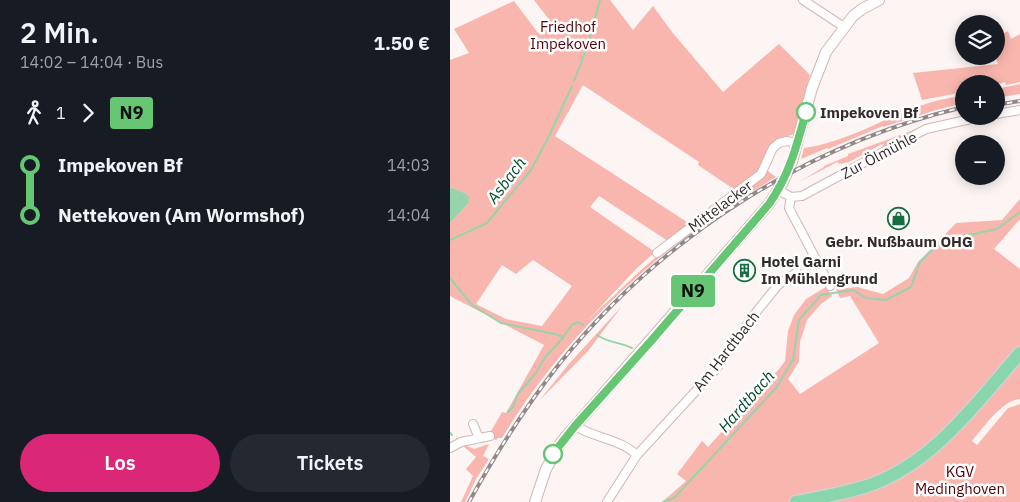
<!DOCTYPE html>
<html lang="de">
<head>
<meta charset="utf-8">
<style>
	:root { --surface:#171b24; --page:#242831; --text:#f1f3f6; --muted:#9ea1a6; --accent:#db2777 }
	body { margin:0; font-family:"IBM Plex Sans",sans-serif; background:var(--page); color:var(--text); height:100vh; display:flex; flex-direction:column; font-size:19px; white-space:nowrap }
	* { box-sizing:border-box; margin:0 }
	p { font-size:16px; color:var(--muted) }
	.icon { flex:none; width:28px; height:28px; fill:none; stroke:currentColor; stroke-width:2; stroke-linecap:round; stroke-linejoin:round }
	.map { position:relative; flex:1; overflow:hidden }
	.details { display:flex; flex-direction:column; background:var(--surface); width:450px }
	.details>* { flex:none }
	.badge { padding:0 10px; border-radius:4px; font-size:18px; line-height:32px }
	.fabs { position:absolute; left:505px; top:15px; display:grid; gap:10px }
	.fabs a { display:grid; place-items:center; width:50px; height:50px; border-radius:50%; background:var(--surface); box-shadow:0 2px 12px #0003; font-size:25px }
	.map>.badge { position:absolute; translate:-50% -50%; box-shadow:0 0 0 2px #fff }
	.legs { display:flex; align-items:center; gap:8px; height:55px; padding:0 20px; font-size:16px }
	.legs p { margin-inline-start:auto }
	.summary { display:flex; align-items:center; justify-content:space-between; height:85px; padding:0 20px }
	h1 { font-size:28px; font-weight:600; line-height:38px }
	.primary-button { display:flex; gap:10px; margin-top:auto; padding:10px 20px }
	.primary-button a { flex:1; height:58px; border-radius:30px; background:var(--accent); color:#fff; font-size:20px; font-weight:600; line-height:58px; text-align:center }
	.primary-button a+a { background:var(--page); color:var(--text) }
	ul { padding:0 20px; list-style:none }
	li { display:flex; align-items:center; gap:18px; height:50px; font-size:19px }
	li i { display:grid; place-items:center; width:8px; height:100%; margin:0 6px; background:currentColor }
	li i::after { content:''; width:12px; height:12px; margin:-6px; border:4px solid; border-radius:50%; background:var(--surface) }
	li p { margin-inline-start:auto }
	li:first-child i { background:linear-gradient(#0000 50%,currentColor 0) }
	li:last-child i { background:linear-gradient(currentColor 50%,#0000 0) }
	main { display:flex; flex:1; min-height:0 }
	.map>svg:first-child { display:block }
	.green { fill:#f9b6af; fill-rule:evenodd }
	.water { fill:#97d3ab }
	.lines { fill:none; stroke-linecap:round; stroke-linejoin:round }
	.stream { stroke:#97d3ab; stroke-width:2 }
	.minor-casing { stroke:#d4b6b3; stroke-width:10 }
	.tertiary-casing { stroke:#d4b6b3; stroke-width:12 }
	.primary-casing { stroke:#d3d0d0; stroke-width:15 }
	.minor { stroke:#fff; stroke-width:8 }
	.tertiary { stroke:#fff; stroke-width:10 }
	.primary { stroke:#89d6ac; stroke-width:12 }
	.rail-casing { stroke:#918887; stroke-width:4 }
	.rail { stroke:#fff; stroke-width:2; stroke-dasharray:5.5; stroke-linecap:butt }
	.line-1-casing { stroke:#fff; stroke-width:11 }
	.line-1 { stroke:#66c674; stroke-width:8 }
	.stop-1-dot { fill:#fff; stroke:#66c674; stroke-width:2.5 }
	.labels { text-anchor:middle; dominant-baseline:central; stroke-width:5; stroke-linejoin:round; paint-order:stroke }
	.park-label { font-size:15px; fill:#540006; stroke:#fff }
	.stop-label { font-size:15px; font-weight:bold; fill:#352a29; stroke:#fff; text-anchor:start }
	.street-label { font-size:15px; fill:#352a29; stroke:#fff }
	.poi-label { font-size:15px; font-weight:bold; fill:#352a29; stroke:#fff }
	.water-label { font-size:16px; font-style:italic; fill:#004b27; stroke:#fff }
</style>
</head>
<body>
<main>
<section class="details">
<div class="summary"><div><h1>2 Min.</h1><p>14:02 – 14:04 · Bus</p></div><b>1.50 €</b></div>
<div class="legs"><svg class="icon" aria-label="walk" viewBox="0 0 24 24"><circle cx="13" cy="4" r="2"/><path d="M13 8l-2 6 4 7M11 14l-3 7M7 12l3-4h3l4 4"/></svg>1<svg class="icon" aria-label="forward" viewBox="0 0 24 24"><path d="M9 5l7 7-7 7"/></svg><b class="badge" style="background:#66c674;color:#111">N9</b></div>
<ul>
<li><i style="color:#66c674"></i><b>Impekoven Bf</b><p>14:03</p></li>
<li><i style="color:#66c674"></i><b>Nettekoven (Am Wormshof)</b><p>14:04</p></li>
</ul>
<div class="primary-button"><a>Los</a><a>Tickets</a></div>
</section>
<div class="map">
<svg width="570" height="502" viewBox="0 0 570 502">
	<rect width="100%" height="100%" fill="#fcf5f4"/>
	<path class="green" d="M84,0H160L183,30L203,6L222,32L273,92L329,44L360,75L344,134L326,140L320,147L310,173L285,190L248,165L249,162L133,85L105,136L240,224L218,241L149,196L140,207L205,252L187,268L138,320L191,270L220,245L310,180L318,171L326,177C300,193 274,209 249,227C171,284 102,355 52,438H48L46,440L41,438L40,433L52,412L56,413L94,345L0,296V223L18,204L15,193L0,187V60L19,53L4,29L64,1L88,33L101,22ZM83,260L122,286L92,326L56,319L26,304L52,265L66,274Z
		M558,31L561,39L570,34V82L556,85L555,82L546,85L514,84V92L472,100L463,73L548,64L545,56L546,37Z
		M570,84V94L546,98V89Z
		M514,95V103L486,110L433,127V126L378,149L377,148L351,159L354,148C398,142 437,116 479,103C490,99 502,98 514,95Z
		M475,126L435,149L432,144L399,162L390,164L387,162L349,182L374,167V166L398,156V154Z
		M570,199V219L544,249L570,269V399C553,399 533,428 522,441L527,445L558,408L570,404V502H212L236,481L227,474L252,441L258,447L329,369L335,361L338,331L344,315L356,299L376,287L382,296L371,304L357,320L350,342L349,362L338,379L350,394L429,343L400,296L390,298L386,289L407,287L433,294L459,278L468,262L506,223L552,220Z
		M172,306L138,351L89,401L118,365Z
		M13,444L24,449L39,444L33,456L39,459L26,479L15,502H11L23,476L16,469L26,457L13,446Z"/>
	<path class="water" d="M0,187L15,193L19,197L18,204L0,223Z"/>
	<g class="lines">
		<path class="stream" d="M124,81L138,45L150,0
			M0,240L37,223L81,170L100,134L122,86
			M0,278L22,305L51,323L105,334L113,337L122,325L128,322L133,325
			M147,335C158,343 170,342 182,348
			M58,412L63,407L68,394L85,374L96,356L113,338
			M0,433L2,435
			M213,502L224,498L326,388L343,360L349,320L371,295L403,290L416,298L436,300L461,287L470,262L492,241L547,229L570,212"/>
		<defs>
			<path id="minor" d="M353,0L394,27
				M546,114L570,110
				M328,190L341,197L352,196L476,129L534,116
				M341,197L339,208L380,286
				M207,253L311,174L323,148L329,143L337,141L348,143
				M23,424L29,438
				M125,426C145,438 170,439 187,455
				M0,448L11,442L40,436
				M157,502L187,455L266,369L307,311L328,285L347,272"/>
			<path id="tertiary" d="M85,502L96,469L112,441L319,204L333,182L342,162L362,88L376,52L403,16L412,9L429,0"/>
			<path id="primary" d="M346,502C372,497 398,493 423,484C486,460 527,402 570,353"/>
		</defs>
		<use href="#minor" class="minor-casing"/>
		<use href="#tertiary" class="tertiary-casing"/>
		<use href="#primary" class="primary-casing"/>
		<use href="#minor" class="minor"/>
		<use href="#tertiary" class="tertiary"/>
		<use href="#primary" class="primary"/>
		<defs>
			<path id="rail" d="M546,105L570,101
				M19,502C46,453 75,407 110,363C211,238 356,144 514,107"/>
		</defs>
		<use href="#rail" class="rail-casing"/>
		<use href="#rail" class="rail"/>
	</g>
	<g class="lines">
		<defs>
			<path id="line-1" d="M103,454L125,426L201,341L319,204C339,176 347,145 356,112"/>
		</defs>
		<use href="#line-1" class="line-1-casing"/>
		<use href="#line-1" class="line-1"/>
	</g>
	<defs>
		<symbol id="shop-ring" viewBox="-11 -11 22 22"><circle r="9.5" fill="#fff" stroke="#176d40" stroke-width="1.5"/><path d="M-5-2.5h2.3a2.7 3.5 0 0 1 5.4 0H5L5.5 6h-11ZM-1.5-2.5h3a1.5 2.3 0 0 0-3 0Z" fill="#176d40"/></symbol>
		<symbol id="building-ring" viewBox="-11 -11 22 22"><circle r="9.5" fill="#fff" stroke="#176d40" stroke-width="1.5"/><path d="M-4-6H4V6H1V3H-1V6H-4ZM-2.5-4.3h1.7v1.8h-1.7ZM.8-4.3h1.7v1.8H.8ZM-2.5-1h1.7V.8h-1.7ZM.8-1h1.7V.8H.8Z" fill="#176d40"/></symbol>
	</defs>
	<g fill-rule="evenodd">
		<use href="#shop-ring" x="436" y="206" width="25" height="25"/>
		<use href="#building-ring" x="282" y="258" width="25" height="25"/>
	</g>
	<g class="stop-1-dot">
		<circle cx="356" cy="112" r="9"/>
		<circle cx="103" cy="454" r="9"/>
	</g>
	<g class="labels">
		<g class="park-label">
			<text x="118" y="26">Friedhof<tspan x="118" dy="17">Impekoven</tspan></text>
			<text x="510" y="471">KGV<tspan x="510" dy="17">Medinghoven</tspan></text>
		</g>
		<g class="stop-label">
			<text x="370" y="112">Impekoven Bf</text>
		</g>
		<g class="street-label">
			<text transform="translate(429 155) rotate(-28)">Zur Ölmühle</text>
			<text transform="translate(270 206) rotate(-37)">Mittelacker</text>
			<text transform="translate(276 351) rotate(-52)">Am Hardtbach</text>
		</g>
		<g class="poi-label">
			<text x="449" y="241">Gebr. Nußbaum OHG</text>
			<text x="311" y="261" text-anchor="start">Hotel Garni<tspan x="311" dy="17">Im Mühlengrund</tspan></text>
		</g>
		<g class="water-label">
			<text transform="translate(56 180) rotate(-53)">Asbach</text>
			<text transform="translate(296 401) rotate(-49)">Hardtbach</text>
		</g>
	</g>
</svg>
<div class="fabs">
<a><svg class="icon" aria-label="layers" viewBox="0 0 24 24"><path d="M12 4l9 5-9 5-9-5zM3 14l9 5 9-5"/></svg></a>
<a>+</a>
<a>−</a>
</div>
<b class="badge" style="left:243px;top:291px;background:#66c674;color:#111">N9</b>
</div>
</main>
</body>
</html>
